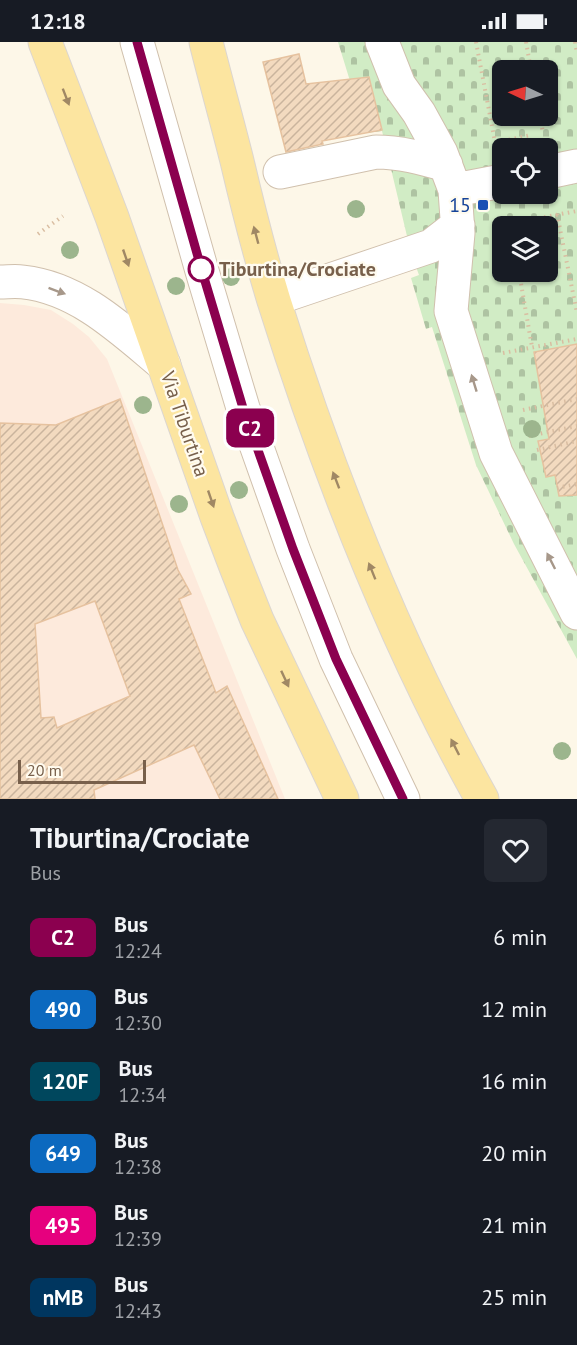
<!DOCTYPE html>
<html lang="en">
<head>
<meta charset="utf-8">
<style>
	:root { --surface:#171b24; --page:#242831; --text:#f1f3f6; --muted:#9ea1a6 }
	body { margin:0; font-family:"PT Sans",sans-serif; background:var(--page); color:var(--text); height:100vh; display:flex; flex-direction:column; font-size:22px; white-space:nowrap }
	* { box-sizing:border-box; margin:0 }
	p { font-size:20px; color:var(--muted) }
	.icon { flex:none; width:33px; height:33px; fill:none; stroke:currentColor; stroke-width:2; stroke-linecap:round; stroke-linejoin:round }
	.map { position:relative; height:757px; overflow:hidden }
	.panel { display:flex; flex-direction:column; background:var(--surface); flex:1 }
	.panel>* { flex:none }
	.badge { padding:0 12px; border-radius:9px; font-size:21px; line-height:39px }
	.needle { width:39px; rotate:274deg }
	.tools { position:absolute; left:492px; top:18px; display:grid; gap:12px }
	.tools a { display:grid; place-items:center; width:66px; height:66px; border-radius:9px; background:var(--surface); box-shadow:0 2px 4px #0004; font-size:30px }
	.scale { position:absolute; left:18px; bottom:15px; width:128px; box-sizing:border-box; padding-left:6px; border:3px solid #78604b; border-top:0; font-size:16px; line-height:21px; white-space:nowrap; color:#78604b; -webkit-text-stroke:4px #fffbef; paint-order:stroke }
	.map>.badge { position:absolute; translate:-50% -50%; box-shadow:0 0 0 3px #fff }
	.round { display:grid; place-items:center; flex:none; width:63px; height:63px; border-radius:9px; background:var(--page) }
	.head { display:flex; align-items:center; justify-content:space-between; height:102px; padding:0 30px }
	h1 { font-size:28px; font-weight:800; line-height:45px }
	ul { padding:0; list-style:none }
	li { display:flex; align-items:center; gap:18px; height:72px; padding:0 30px }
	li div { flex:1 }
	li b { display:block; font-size:22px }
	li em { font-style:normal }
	li .badge { min-width:66px; font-weight:700; text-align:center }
	.status { display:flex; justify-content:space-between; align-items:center; height:42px; padding:0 30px; background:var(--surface); direction:ltr }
	.status svg { height:16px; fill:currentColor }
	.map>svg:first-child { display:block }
	.commercial { fill:#fdeadc }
	.cemetery { fill:url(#cemetery-stones); fill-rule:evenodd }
	.building { fill:url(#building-hatch); stroke:#e6c29f; stroke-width:1.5; fill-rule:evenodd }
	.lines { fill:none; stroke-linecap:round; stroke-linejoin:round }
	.minor-casing { stroke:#d0c0ad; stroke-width:35 }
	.major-casing { stroke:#dcd6d0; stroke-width:35 }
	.path { stroke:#d9bda1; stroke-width:4; stroke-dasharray:1.5 4.5; stroke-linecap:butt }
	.minor { stroke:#fff; stroke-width:33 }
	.major { stroke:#fce5a0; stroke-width:33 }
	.tree { fill:#9cb58d }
	.oneway { fill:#a08864 }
	.oneway2 { fill:#a7988a }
	.line-casing { stroke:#fff; stroke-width:14 }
	.line { stroke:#8b004f; stroke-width:9 }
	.transit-dot { fill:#1a4fb4; stroke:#fffbef; stroke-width:2 }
	.stop-dot { fill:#fff; stroke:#8b004f; stroke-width:3 }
	.labels { text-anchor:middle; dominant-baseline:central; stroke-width:4.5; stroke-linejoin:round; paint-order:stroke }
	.transit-label { font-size:20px; fill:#164399; stroke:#fffbef; text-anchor:end }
	.stop-label { font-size:20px; font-weight:bold; fill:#78604b; stroke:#fffbef; text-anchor:start }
	.street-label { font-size:20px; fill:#78604b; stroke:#fffbef }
</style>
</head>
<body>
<div class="status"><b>12:18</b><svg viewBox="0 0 49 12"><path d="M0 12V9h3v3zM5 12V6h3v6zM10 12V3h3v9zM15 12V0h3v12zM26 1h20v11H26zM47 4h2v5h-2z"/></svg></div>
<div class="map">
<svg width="577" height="757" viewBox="0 0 577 757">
	<defs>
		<pattern id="cemetery-stones" width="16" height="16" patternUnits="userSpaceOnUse" patternTransform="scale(1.5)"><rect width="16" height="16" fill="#d1ecc5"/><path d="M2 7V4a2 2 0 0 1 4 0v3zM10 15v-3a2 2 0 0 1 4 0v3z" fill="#aec3a2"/></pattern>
		<pattern id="building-hatch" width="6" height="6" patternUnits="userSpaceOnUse" patternTransform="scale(1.5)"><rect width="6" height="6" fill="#f3dabf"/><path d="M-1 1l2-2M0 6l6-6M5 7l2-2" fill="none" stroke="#cab49d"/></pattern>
	</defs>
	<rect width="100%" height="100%" fill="#fdf7e8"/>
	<path class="commercial" d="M0,261L24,263L51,268L73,282L89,295L107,317L285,757H0Z"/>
	<path class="cemetery" d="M338,0H577V617L514,502L476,423L432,285L426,287L411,236L419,233L411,211L382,89L366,91ZM502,28H548V74H502ZM502,106H548V152H502ZM502,184H548V230H502Z"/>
	<path class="building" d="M299,12L306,42L369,35L382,88L322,99L323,102L286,110L263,20Z
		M577,302V453L559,454L555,433L546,435L538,399L549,397L534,310Z
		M120,357L178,528L191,552L179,557L216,651L227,644L278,757H220L194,703L94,748L95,757H0V381L56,383ZM95,559L130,654L57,686L54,675L41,676L35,582Z"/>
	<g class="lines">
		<defs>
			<path id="minor" d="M137,0L202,229L243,366L293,507L336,617L403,757
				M382,0L399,43L419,71L441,111L455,148L458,191L451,269L496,411L577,571
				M280,130L376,110C400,110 422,116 446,123
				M548,130L577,124
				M455,148L502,139
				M0,240C8,240 15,239 23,240C79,246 122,288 164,323
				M274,257L431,204L458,183"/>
			<path id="major" d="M45,0L112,175L217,475L236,525L257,578L342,757
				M206,0C216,40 227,79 237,119C248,166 260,213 274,259C328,431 394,600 482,757"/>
		</defs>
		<use href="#minor" class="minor-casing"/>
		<use href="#major" class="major-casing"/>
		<path class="path" d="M476,0L495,100
			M526,0L531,28
			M575,0L577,11
			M540,74L543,91
			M503,99L531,93
			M557,172L577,271
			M497,184L577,169
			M38,192L63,174
			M519,230L532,305
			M503,311L577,297
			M523,368L577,357
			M529,394L577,384
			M537,408L577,399
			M557,446L577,442"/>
		<use href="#minor" class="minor"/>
		<use href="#major" class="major"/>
	</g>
	<g class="tree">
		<circle cx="356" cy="167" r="9"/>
		<circle cx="70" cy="208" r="9"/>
		<circle cx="231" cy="235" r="9"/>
		<circle cx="176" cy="244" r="9"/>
		<circle cx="143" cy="363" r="9"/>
		<circle cx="532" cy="387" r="9"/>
		<circle cx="239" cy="448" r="9"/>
		<circle cx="179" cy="462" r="9"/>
		<circle cx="562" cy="709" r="9"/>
	</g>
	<defs><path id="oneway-solid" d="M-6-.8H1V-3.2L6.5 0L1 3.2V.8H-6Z" transform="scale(1.5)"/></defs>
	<g class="oneway">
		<use href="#oneway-solid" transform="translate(66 55) rotate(69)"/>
		<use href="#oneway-solid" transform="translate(256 193) rotate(-105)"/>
		<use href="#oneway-solid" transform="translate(126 216) rotate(71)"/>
		<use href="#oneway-solid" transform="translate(336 438) rotate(-111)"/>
		<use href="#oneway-solid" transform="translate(211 457) rotate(71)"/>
		<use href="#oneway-solid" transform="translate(372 529) rotate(-112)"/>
		<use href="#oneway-solid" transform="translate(285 637) rotate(65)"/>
		<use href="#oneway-solid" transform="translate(455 705) rotate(-117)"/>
	</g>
	<g class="oneway2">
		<use href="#oneway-solid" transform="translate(57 249) rotate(20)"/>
		<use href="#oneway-solid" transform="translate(474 341) rotate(-107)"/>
		<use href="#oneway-solid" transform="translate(551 519) rotate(-117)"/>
	</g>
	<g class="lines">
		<defs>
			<path id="line" d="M137,0L202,229L243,366L293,507L336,617L403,757"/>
		</defs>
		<use href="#line" class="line-casing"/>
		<use href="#line" class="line"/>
	</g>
	<rect class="transit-dot" x="477" y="157" width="12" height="12" rx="3"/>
	<circle class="stop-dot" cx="201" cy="227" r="12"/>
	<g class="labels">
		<g class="transit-label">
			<text x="471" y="163">15</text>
		</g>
		<g class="stop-label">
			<text x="219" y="227">Tiburtina/Crociate</text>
		</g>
		<g class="street-label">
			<text transform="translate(185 382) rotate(71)">Via Tiburtina</text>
		</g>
	</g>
</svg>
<div class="tools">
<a><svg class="needle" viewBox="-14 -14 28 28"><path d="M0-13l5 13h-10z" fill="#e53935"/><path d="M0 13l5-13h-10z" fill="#9ea1a6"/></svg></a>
<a><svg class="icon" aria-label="locate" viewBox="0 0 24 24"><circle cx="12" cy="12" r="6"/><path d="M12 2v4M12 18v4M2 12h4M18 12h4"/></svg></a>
<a><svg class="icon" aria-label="layers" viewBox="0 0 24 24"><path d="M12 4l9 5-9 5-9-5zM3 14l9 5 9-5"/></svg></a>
</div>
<div class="scale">20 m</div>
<b class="badge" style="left:250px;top:386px;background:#8b004f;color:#fff">C2</b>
</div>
<section class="panel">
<div class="head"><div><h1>Tiburtina/Crociate</h1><p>Bus</p></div><a class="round"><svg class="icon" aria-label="heart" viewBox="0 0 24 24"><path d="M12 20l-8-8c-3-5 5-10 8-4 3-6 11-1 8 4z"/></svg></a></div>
<ul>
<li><span class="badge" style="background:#8b004f;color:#fff">C2</span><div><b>Bus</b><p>12:24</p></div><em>6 min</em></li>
<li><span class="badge" style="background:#0c69bf;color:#fff">490</span><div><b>Bus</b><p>12:30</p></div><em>12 min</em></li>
<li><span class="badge" style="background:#00475d;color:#fff">120F</span><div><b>Bus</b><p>12:34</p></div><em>16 min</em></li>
<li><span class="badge" style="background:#0c69bf;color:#fff">649</span><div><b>Bus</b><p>12:38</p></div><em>20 min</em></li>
<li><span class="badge" style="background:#e6007e;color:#fff">495</span><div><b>Bus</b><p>12:39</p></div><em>21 min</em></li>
<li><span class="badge" style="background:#00365f;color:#fff">nMB</span><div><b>Bus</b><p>12:43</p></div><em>25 min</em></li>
</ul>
</section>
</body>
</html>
